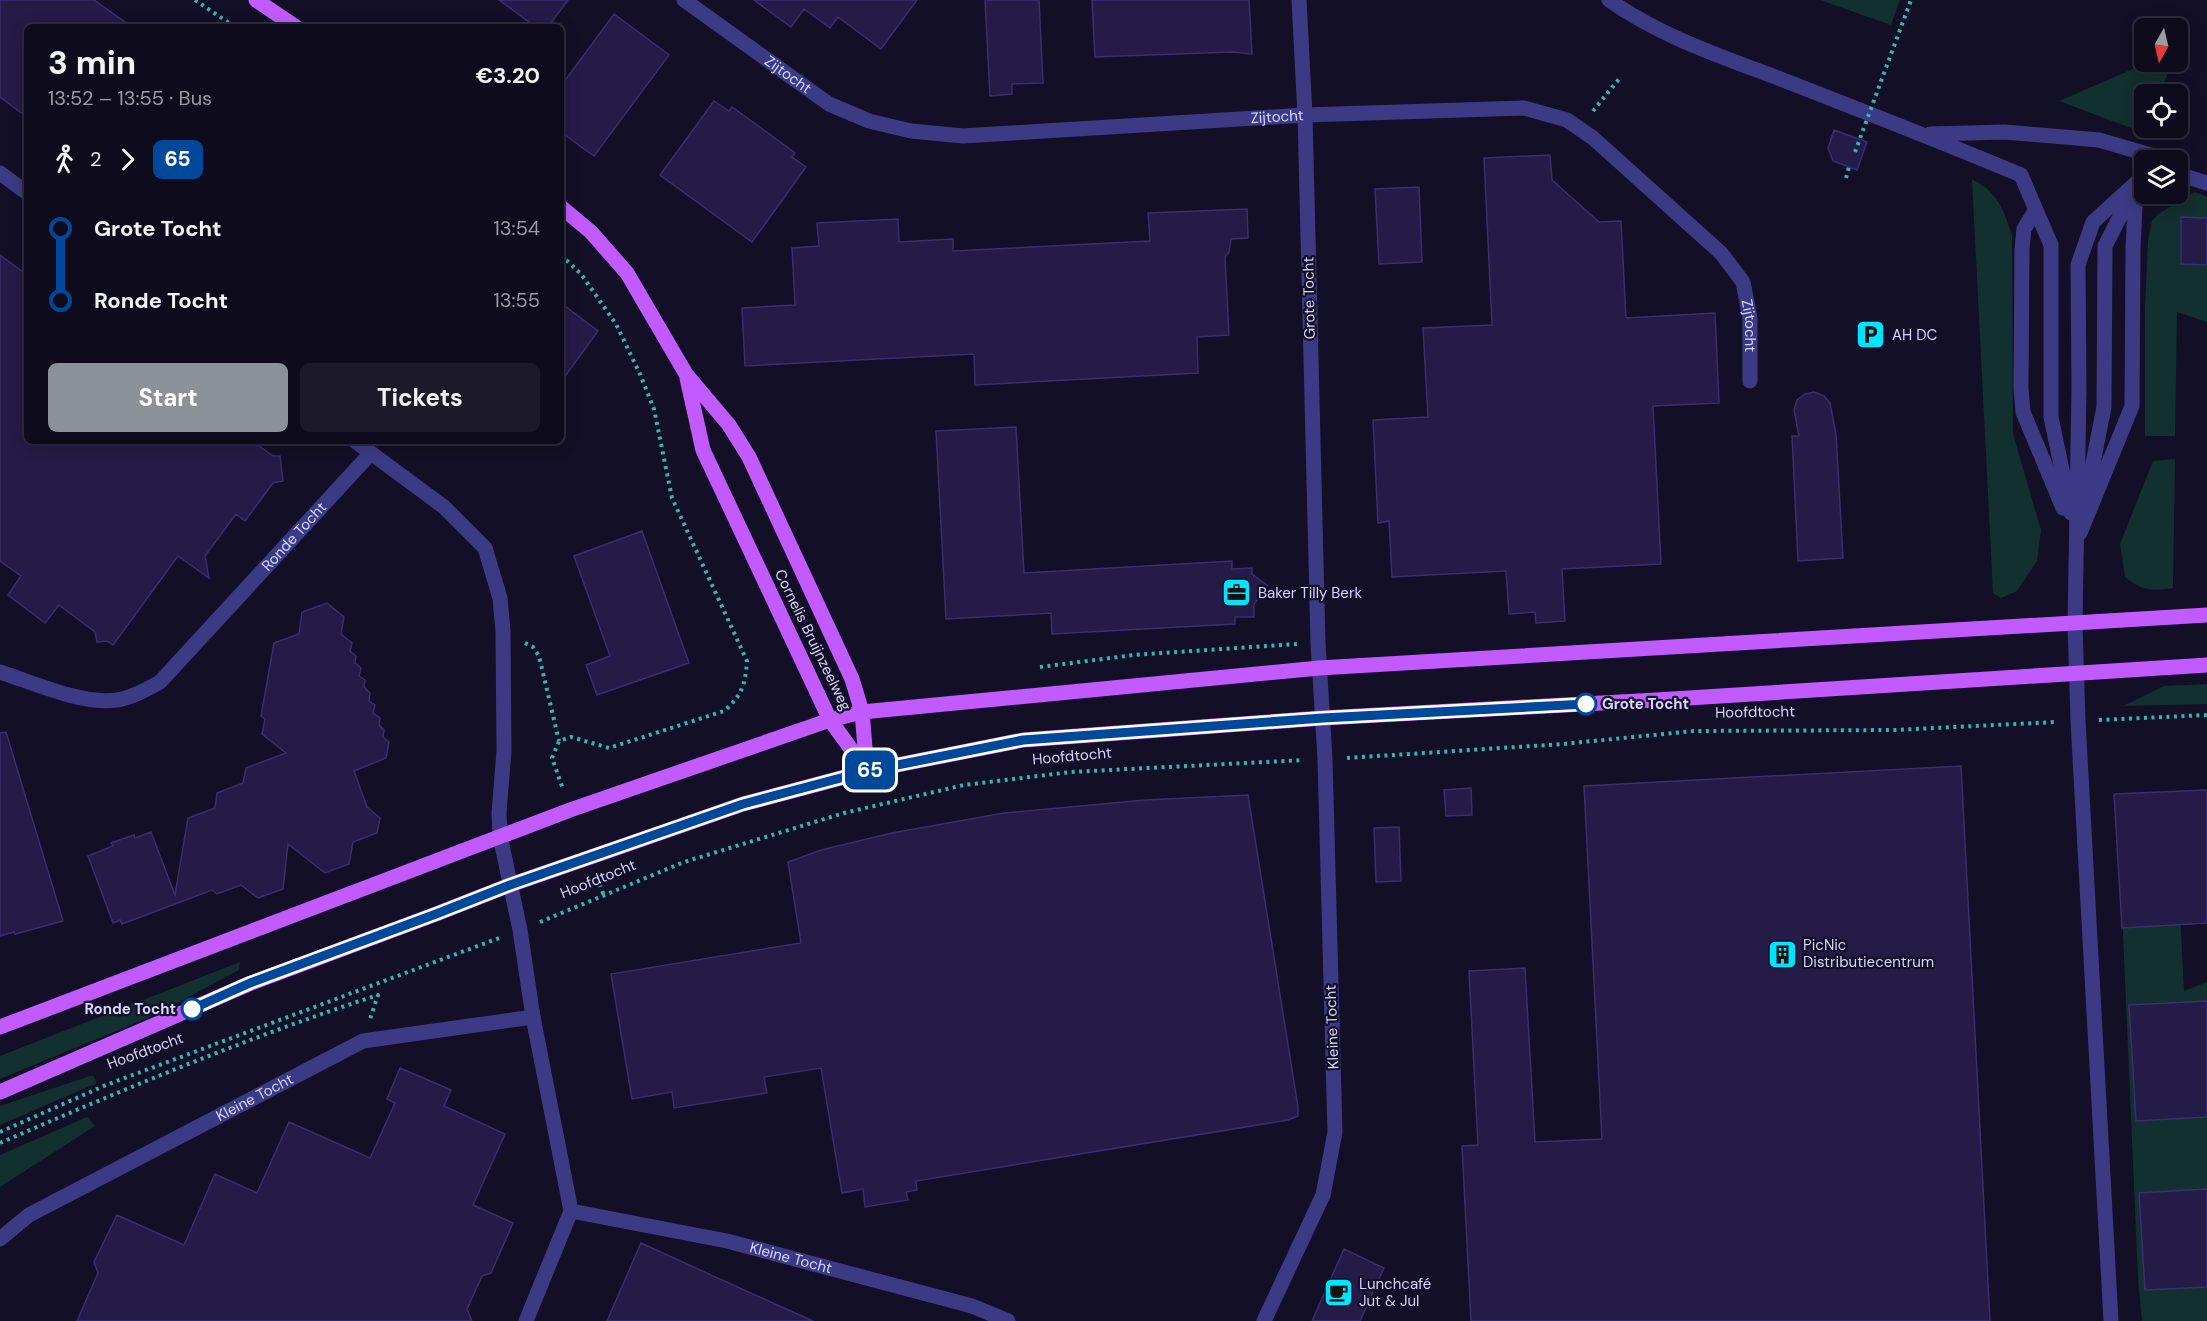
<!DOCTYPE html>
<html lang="en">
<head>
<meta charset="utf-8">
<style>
	:root { --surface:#0e0b1c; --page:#1c1929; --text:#f1f3f6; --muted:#9b9ba3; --line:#2e2b3b; --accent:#8c9099 }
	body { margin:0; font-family:"DM Sans",sans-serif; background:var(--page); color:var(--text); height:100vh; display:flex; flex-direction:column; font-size:22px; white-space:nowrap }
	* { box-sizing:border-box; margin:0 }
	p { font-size:20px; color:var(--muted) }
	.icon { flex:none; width:33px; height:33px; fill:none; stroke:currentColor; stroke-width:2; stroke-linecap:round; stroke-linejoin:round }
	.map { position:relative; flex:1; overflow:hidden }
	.side { position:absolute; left:24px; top:24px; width:540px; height:420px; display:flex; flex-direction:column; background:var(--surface); border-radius:9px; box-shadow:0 3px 15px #0003,0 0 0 2px var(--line) }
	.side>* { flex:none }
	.badge { padding:0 12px; border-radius:9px; font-size:21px; line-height:39px }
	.needle { width:39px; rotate:188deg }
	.buttons { position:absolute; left:2134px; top:18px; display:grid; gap:12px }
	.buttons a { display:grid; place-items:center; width:54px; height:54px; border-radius:9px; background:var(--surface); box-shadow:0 3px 15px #0003,0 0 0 2px var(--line); font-size:30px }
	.map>.badge { position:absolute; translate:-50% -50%; box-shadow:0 0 0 3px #fff }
	.legs { display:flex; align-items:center; gap:9px; height:66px; padding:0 24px; font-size:20px }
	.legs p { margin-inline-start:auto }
	.head { display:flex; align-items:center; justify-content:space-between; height:102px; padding:0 24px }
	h1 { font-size:33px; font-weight:700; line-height:45px }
	.button { display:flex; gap:12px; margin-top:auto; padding:12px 24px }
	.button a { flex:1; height:69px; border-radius:9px; background:var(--accent); color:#fff; font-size:24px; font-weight:700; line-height:69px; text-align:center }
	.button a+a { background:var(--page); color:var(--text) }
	ul { padding:0 24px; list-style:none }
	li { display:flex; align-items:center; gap:21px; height:72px; font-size:22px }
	li i { display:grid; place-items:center; width:9px; height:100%; margin:0 8px; background:currentColor }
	li i::after { content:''; width:15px; height:15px; margin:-8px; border:4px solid; border-radius:50%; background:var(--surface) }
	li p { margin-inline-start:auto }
	li:first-child i { background:linear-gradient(#0000 50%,currentColor 0) }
	li:last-child i { background:linear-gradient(currentColor 50%,#0000 0) }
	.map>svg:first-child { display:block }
	.green { fill:#12302f }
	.building { fill:#241b47; stroke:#3b2d73; stroke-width:1.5 }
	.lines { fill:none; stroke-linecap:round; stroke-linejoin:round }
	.path { stroke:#2fb8b0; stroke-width:4; stroke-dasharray:3 4.5; stroke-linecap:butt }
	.minor { stroke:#3d3a85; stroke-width:15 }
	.major { stroke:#c25bff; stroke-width:15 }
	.path-bridge { stroke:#2fb8b0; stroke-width:4; stroke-dasharray:3 4.5; stroke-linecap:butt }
	.line-1-casing { stroke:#fff; stroke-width:14 }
	.line-1 { stroke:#004899; stroke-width:9 }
	.stop-1-dot { fill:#fff; stroke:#004899; stroke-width:3 }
	.labels { text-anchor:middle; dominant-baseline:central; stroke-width:4.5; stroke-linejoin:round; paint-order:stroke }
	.street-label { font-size:15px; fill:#d9d4ff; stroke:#130f26 }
	.poi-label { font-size:15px; fill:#d9d4ff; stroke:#130f26; text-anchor:start }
	.stop-label { font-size:15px; font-weight:bold; fill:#d9d4ff; stroke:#130f26; text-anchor:start }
</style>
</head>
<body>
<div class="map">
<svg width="2207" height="1321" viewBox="0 0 2207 1321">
	<rect width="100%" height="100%" fill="#130f26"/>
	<path class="green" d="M1820,0H1900L1891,25Z
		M2149,62H2156L2171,67L2159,94H2145L2146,128L2144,133L2059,101Z
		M1972,179C1998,193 2003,208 2012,235L2013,434L2041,530L2037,561L2017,591L2001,598L1993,593Z
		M2195,192L2207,197V322L2177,312L2175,436H2145V308L2148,241L2152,221L2158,214Z
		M2175,459L2173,588C2152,591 2142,591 2125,577L2120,544L2153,461Z
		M2207,684V704L2123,706L2164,686Z
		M2174,792L2184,991L2207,982V1321H2142L2138,1278L2117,796Z
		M240,962L239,970L155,1015L0,1079V1056Z
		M93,1075L97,1083L0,1125V1106Z
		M87,1117L95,1126L0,1187V1155Z"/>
	<path class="building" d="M0,0H94L132,27H27V117L0,97Z
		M499,0H568L548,27H536Z
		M754,0H917L881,49L838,17L830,28L804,9L791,27Z
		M985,0H1039L1043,83L1012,84V94L990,96Z
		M1092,0H1249L1252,54L1232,52L1095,57Z
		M614,14L669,55L594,156L561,132V86Z
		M714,101L729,111L732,107L768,133L795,153L792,157L806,167L752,242L660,175Z
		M1834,130L1867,142L1857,170L1833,161L1828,148Z
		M1550,155L1552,180L1599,222L1621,221L1626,318L1715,313L1719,403L1653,406L1661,564L1562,569L1565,621L1536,623L1535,612L1509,614L1506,571L1392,577L1389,521L1378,523L1373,420L1428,417L1423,328L1492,325L1484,158Z
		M1419,187L1422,262L1379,264L1375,189Z
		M1247,209L1248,238L1231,239L1229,252L1225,257L1229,335L1197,337L1198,373L975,385L974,354L745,366L742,308L795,305L792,248L819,246L817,223L898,219L899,242L953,239V251L1150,241L1148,213Z
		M2181,217L2207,218V265L2181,264Z
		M0,255L27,275V441H252L273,456H280L283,481L273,483L245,521L236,514L205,556L209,578L178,556L113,645L107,641L97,642L95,632L59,605L45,623L8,595L21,576L0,561Z
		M561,303L598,331L561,382Z
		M1814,392L1824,396L1830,403L1836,434L1843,558L1798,561L1792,436H1799L1794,410L1797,400L1805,394Z
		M1016,427L1024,573L1232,561V569L1252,568V574L1268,586L1254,604V617H1235V624L1052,634L1051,613L946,619L936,431Z
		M642,531L689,663L597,695L586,665L610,656L574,556Z
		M327,603L344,617L341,634L352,643L350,651L356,656L355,663L361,668L359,676L365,680L364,687L370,693L369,701L375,705L373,713L380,718L379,725L384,730L383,737L389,742L386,758L354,771L367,807L380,818L377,833L353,842L349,864L325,873L288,844L283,889L258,898L241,885L217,894L212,890L122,924L120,920L113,923L88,856L113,846L111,843L134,835L135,838L151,832L175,895L188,818L215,808L217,793L243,783L246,768L286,753L262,734L265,719L261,716L274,643L299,634L302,612Z
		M6,732L63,921L15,934L14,932L0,936V733Z
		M1961,766L1990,1321H1471L1462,1146L1478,1145L1469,971L1525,968L1535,1142L1602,1139L1584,786Z
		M1471,788L1472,815L1446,816L1444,790Z
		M2207,790V923L2122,928L2114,794Z
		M1248,795L1298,1107V1116L1288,1120L916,1181L917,1190L906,1192L908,1200L865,1207L863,1189L842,1193L821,1068L764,1077L767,1093L674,1108L672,1092L632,1099L611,974L801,943L788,862L821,850L892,833L1004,813L1145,800Z
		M1399,827L1401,881L1376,882L1374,828Z
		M2207,1001V1117L2136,1121L2129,1005Z
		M400,1068L451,1090L444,1106L505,1134L473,1205L513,1223L491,1273L482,1276L467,1309L472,1321H77L98,1273L94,1262L117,1215L184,1245L215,1174L257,1193L289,1122L370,1158L395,1103L387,1099Z
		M2207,1189V1287L2145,1290L2139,1193Z
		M641,1243L744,1290L813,1321H607Z
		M1344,1249L1384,1268L1360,1321H1312Z"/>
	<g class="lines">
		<path class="path" d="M195,0L235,27
			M1593,111L1619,79
			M1846,178L1849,167
			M561,255L581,274L616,324L640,374L654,409L672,498L747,661C745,686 742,695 724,711L609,748L571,737L559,741L552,758L563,789
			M525,643L533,647L539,656L559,741
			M1040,667L1134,655L1297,644
			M2099,720L2207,715
			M1347,758L1563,744L1693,731L1895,730L2056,722
			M597,877L604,896
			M540,922L684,862L844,813L964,785L1071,772L1304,760
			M0,1132L106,1085L499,938
			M0,1143C124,1089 249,1037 378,995L370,1019"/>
		<g class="minor">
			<path id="s1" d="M684,0L829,104L869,121L911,131L963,136L1305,115L1524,108L1567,120L1593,138L1721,253L1743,282L1750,318V381"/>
			<path d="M1609,0C1661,37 1723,57 1783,80C1863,111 1942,142 2021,175L2051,245V417L2071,513"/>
			<path d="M1930,134L2005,132L2099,140L2154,156L2160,160"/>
			<path d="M0,173L27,193"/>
			<path d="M2178,174L2207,183"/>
			<path d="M2035,211L2024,229L2022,249L2021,388L2023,412L2063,508"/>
			<path d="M371,453L444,507L485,548L500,598L503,631L504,751L499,813L500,836L520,930L533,1017L571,1211L526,1321"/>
			<path d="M2085,504L2104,407L2105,246L2133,191"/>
			<path d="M2080,533L2132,406L2133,248L2136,183"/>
			<path id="s2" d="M0,672C34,683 82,705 117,700C132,698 147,689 160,682L371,453L355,441"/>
			<path id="s3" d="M571,1211L727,1241L972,1306L1008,1321"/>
			<path id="s4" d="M0,1239L29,1215L363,1041L533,1017"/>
			<path d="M1264,1321L1323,1195L1335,1132L1325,759L1318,643L1305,115L1299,0"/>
			<path d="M2111,1321L2078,721L2075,624L2079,389L2078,265L2093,222L2136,183L2145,178"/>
		</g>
		<path class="major" d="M256,0L296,27
			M561,207L591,232L627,273L686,374L729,425L749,457L852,679L862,712L867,771
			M687,378L703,450L830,720L867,771
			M0,1027L570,810L830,720L862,712L1319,668L2207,615
			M0,1092L251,983L436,914L510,885L637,841L743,804L867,771L1023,740L1323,718L1657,700L2207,665"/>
		<path class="path-bridge" d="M1855,152L1911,0"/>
	</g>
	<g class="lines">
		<defs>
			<path id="line-1" d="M192,1009L250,983L436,914L510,885L743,804L867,771L1023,740L1323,718L1586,704"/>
		</defs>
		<use href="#line-1" class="line-1-casing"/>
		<use href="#line-1" class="line-1"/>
	</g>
	<defs>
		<symbol id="parking-square" viewBox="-11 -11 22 22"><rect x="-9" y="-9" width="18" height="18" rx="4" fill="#00e5ff" stroke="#130f26"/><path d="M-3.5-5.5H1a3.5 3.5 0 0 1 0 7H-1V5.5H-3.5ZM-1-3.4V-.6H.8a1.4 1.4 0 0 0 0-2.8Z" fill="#111"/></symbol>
		<symbol id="office-square" viewBox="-11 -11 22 22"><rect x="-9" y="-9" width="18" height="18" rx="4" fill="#00e5ff" stroke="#130f26"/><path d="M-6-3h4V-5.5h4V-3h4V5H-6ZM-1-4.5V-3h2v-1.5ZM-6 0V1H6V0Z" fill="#111"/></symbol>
		<symbol id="building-square" viewBox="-11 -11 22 22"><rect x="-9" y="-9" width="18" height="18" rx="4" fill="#00e5ff" stroke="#130f26"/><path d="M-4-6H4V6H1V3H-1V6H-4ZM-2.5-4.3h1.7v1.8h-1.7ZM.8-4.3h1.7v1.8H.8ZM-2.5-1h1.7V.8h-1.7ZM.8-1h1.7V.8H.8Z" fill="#111"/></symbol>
		<symbol id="cafe-square" viewBox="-11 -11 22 22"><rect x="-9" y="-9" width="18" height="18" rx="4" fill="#00e5ff" stroke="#130f26"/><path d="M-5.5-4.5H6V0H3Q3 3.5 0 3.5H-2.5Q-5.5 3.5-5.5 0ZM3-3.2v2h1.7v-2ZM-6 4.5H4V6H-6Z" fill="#111"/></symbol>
	</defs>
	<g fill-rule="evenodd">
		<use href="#parking-square" x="1854" y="318" width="33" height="33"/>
		<use href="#office-square" x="1220" y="576" width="33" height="33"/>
		<use href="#building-square" x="1766" y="938" width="33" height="33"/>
		<use href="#cafe-square" x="1322" y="1276" width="33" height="33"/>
	</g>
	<g class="stop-1-dot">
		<circle cx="1586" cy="704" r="10"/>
		<circle cx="192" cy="1009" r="10"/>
	</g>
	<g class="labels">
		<g class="street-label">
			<text stroke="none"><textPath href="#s1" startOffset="128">Zijtocht</textPath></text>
			<text stroke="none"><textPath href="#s1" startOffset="632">Zijtocht</textPath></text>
			<text transform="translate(1309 298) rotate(-91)">Grote Tocht</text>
			<text stroke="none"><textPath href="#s1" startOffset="1208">Zijtocht</textPath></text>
			<text stroke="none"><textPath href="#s2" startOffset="366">Ronde Tocht</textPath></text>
			<text transform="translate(813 640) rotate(64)">Cornelis Bruijnzeelweg</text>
			<text transform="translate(1755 712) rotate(-1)">Hoofdtocht</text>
			<text transform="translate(1072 756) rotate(-5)">Hoofdtocht</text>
			<text transform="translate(598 879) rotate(-22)">Hoofdtocht</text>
			<text transform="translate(1332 1027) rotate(-92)">Kleine Tocht</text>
			<text transform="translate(145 1051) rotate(-20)">Hoofdtocht</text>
			<text stroke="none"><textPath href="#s4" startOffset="292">Kleine Tocht</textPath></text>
			<text stroke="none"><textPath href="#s3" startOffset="225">Kleine Tocht</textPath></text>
		</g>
		<g class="poi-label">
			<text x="1892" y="335">AH DC</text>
			<text x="1258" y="593">Baker Tilly Berk</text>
			<text x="1803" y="945">PicNic<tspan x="1803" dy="17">Distributiecentrum</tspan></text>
			<text x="1359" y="1284">Lunchcafé<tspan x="1359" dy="17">Jut &amp; Jul</tspan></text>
		</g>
		<g class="stop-label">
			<text x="1602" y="704">Grote Tocht</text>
			<text x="176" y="1009" text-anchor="end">Ronde Tocht</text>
		</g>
	</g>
</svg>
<div class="buttons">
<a><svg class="needle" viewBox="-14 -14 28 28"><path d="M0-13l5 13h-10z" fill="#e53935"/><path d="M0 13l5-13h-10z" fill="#9b9ba3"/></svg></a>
<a><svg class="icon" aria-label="locate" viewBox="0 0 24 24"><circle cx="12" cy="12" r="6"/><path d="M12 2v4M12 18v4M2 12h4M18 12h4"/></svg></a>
<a><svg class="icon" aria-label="layers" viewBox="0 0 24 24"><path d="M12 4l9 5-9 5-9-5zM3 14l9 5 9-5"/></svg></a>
</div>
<b class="badge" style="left:870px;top:770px;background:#004899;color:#fff">65</b>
<section class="side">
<div class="head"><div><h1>3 min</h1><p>13:52 – 13:55 · Bus</p></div><b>€3.20</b></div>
<div class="legs"><svg class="icon" aria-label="walk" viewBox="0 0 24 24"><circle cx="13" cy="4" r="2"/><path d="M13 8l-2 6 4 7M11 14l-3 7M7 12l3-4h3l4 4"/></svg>2<svg class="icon" aria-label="forward" viewBox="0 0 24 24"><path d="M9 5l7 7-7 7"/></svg><b class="badge" style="background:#004899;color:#fff">65</b></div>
<ul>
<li><i style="color:#004899"></i><b>Grote Tocht</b><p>13:54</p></li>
<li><i style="color:#004899"></i><b>Ronde Tocht</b><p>13:55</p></li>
</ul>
<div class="button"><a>Start</a><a>Tickets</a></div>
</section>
</div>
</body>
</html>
